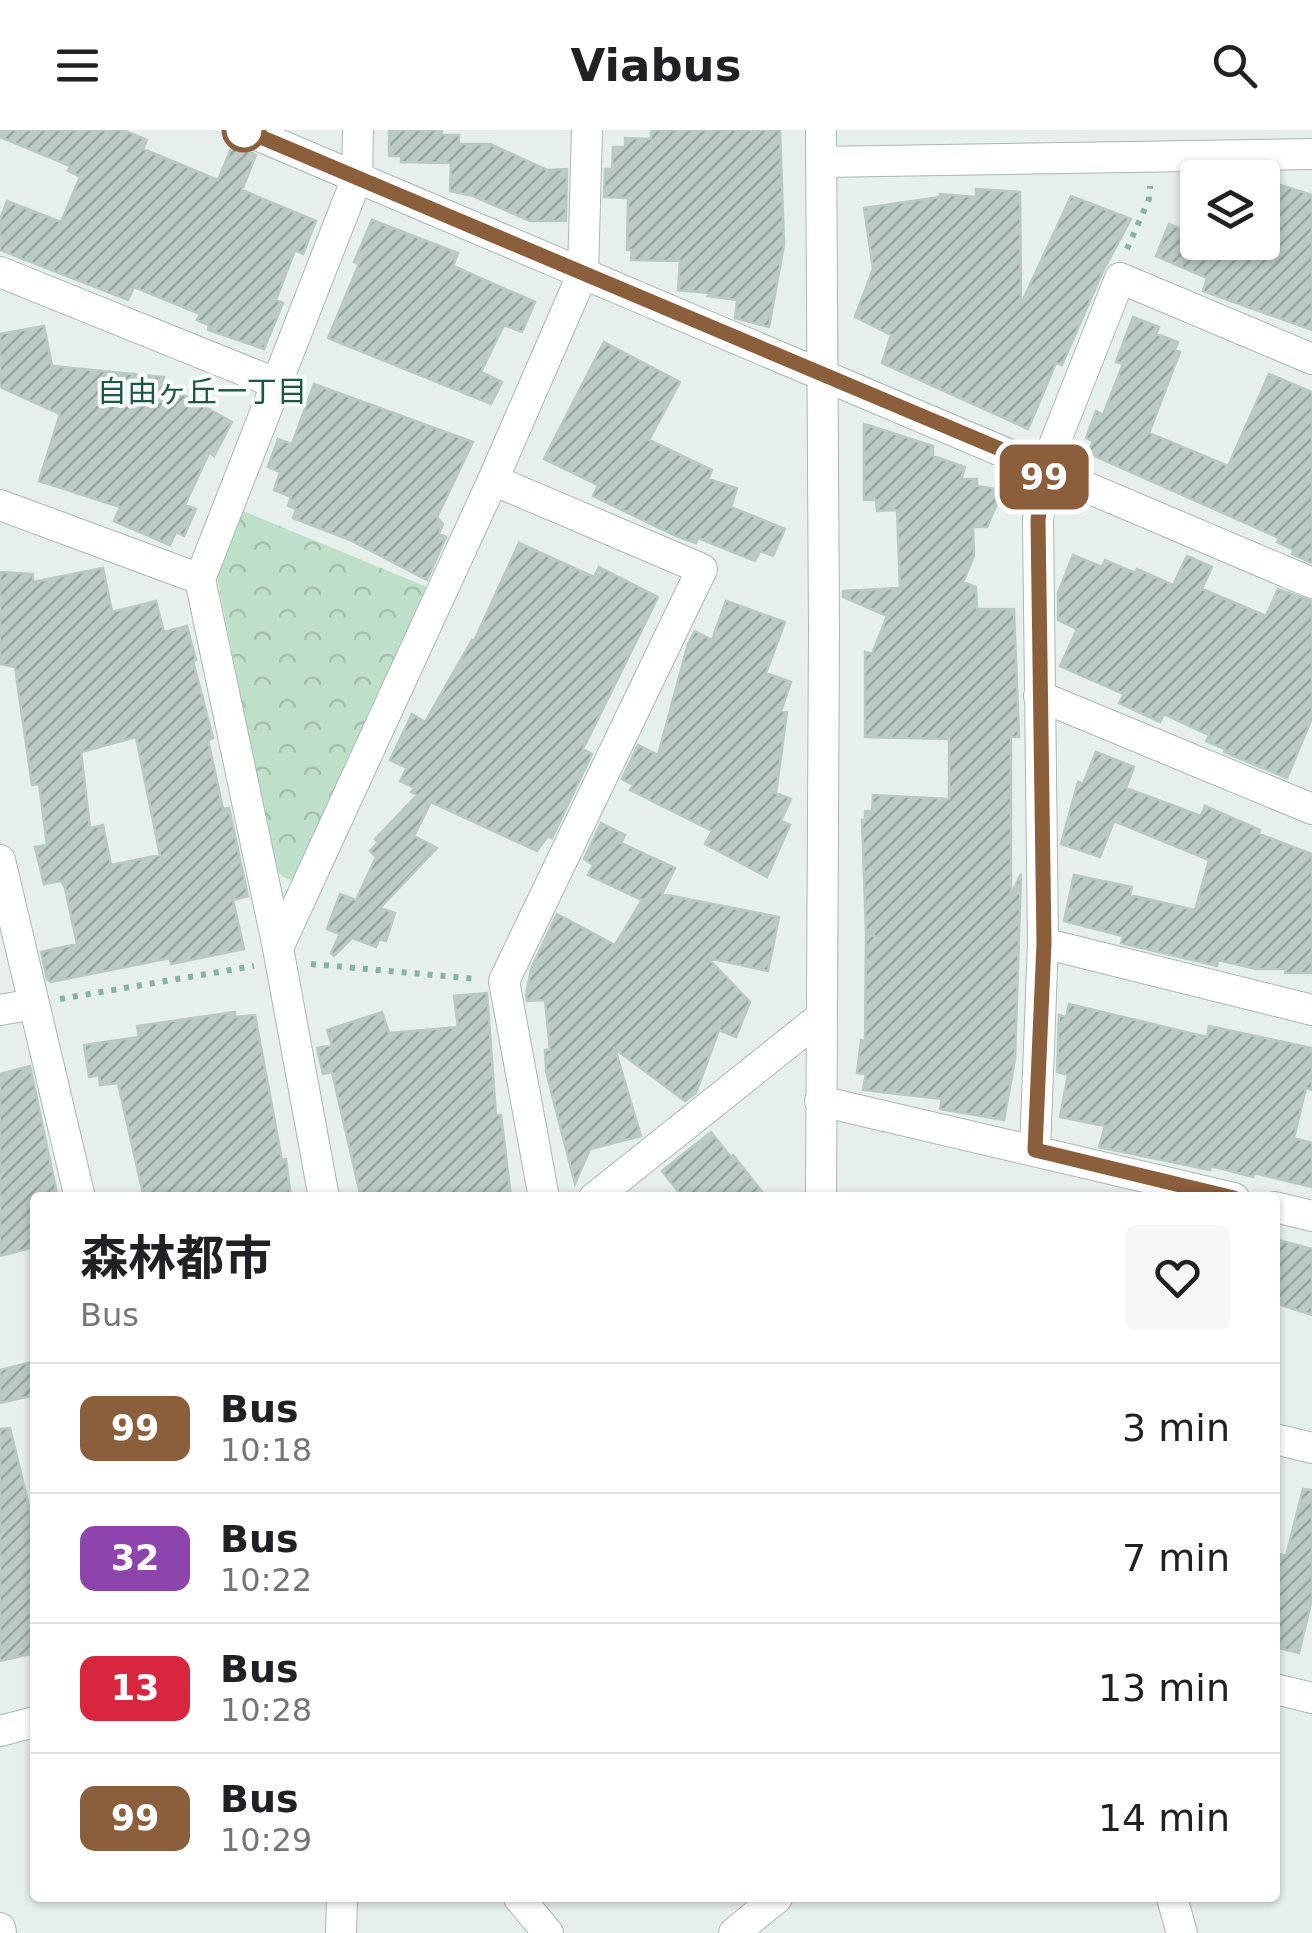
<!DOCTYPE html>
<html lang="en">
<head>
<meta charset="utf-8">
<style>
	:root { --surface:#fff; --page:#f6f6f6; --text:#202124; --muted:#757577; --line:#e0e0e0 }
	body { margin:0; font-family:"DejaVu Sans","Noto Sans JP",sans-serif; background:var(--page); color:var(--text); height:100vh; display:flex; flex-direction:column; font-size:38px; white-space:nowrap }
	* { box-sizing:border-box; margin:0 }
	p { font-size:32px; color:var(--muted) }
	.icon { flex:none; width:55px; height:55px; fill:none; stroke:currentColor; stroke-width:2; stroke-linecap:round; stroke-linejoin:round }
	.map { position:relative; flex:1; overflow:hidden }
	.sheet { position:absolute; left:30px; top:1062px; width:1250px; height:710px; display:flex; flex-direction:column; background:var(--surface); border-radius:10px; box-shadow:0 2px 8px #0004 }
	.sheet>* { flex:none }
	.badge { padding:0 20px; border-radius:15px; font-size:35px; line-height:65px }
	.controls { position:absolute; left:1180px; top:30px; display:grid; gap:20px }
	.controls a { display:grid; place-items:center; width:100px; height:100px; border-radius:10px; background:var(--surface); box-shadow:0 2px 8px #0004; font-size:50px }
	.map>.badge { position:absolute; translate:-50% -50%; box-shadow:0 0 0 5px #fff }
	.round { display:grid; place-items:center; flex:none; width:105px; height:105px; border-radius:10px; background:var(--page) }
	.summary { display:flex; align-items:center; justify-content:space-between; height:170px; padding:0 50px }
	h1 { font-size:48px; font-weight:700; line-height:75px }
	ul { padding:0; list-style:none }
	li { display:flex; align-items:center; gap:30px; height:130px; padding:0 50px; border-top:2px solid var(--line) }
	li div { flex:1 }
	li b { display:block; font-size:38px }
	li em { font-style:normal }
	li .badge { min-width:110px; font-weight:700; text-align:center }
	header { display:flex; justify-content:space-between; align-items:center; height:130px; padding:0 50px; background:var(--surface); font-size:45px; font-weight:700 }
	.map>svg:first-child { display:block }
	.park { fill:url(#park-crowns) }
	.building { fill:url(#building-hatch); stroke:#b8c9c2; stroke-width:2.5; fill-rule:evenodd }
	.lines { fill:none; stroke-linecap:round; stroke-linejoin:round }
	.street-casing { stroke:#a8b8b2; stroke-width:32 }
	.secondary-casing { stroke:#a4bbb3; stroke-width:32 }
	.path { stroke:#86b3a5; stroke-width:6; stroke-dasharray:5 8; stroke-linecap:butt }
	.street { stroke:#fff; stroke-width:30 }
	.secondary { stroke:#fff; stroke-width:30 }
	.line-casing { stroke:#fff; stroke-width:22 }
	.line { stroke:#8b5e3c; stroke-width:15 }
	.stop-dot { fill:#fff; stroke:#8b5e3c; stroke-width:5 }
	.labels { text-anchor:middle; dominant-baseline:central; stroke-width:8; stroke-linejoin:round; paint-order:stroke }
	.neighbourhood-label { font-size:30px; fill:#1f5548; stroke:#f7fbf9 }
</style>
</head>
<body>
<header><svg class="icon" aria-label="menu" viewBox="0 0 24 24"><path d="M4 6h16M4 12h16M4 18h16"/></svg>Viabus<svg class="icon" aria-label="search" viewBox="0 0 24 24"><circle cx="10" cy="10" r="6"/><path d="M15 15l6 6"/></svg></header>
<div class="map">
<svg width="1312" height="1803" viewBox="0 0 1312 1803">
	<defs>
		<pattern id="park-crowns" width="20" height="18" patternUnits="userSpaceOnUse" patternTransform="scale(2.5)"><rect width="20" height="18" fill="#bfe0c8"/><path d="M2 6a3 3 0 1 1 6 0M12 15a3 3 0 1 1 6 0" fill="none" stroke="#a4c1ad"/></pattern>
		<pattern id="building-hatch" width="6" height="6" patternUnits="userSpaceOnUse" patternTransform="scale(2.5)"><rect width="6" height="6" fill="#bbcac4"/><path d="M-1 1l2-2M0 6l6-6M5 7l2-2" fill="none" stroke="#98a6a0"/></pattern>
	</defs>
	<rect width="100%" height="100%" fill="#e6efeb"/>
	<path class="park" d="M243,381L432,459L295,751L283,747L275,738L216,442Z"/>
	<path class="building" d="M0,0H123L147,10L143,19L218,50L233,14L256,25L242,60L316,91L303,124L295,120L276,170L283,173L264,219L208,200L209,195L197,190L200,184L134,157L128,170L0,120V90L7,71L61,92L80,47L68,41L70,36L0,7Z
		M389,0H442L441,5H459V14H490L547,40L567,39L566,91H530L473,66L450,61L451,33L401,32V26H389Z
		M651,0H780L784,115L769,197L735,188L737,170L708,166L710,163L678,160L680,131L631,130L632,120H627L628,68L604,67L605,39H612L613,17H625V8L651,9Z
		M1262,49L1312,65V200L1203,161L1207,148L1156,126L1169,94L1198,106V112H1262Z
		M976,59L1020,62L1021,174L1071,66L1131,89L1103,141L1062,235L1056,233L1028,299L882,233L891,205L855,187L873,139L864,78L940,67V64L976,67Z
		M372,90L458,123L453,136L535,172L522,202L504,195L481,242L502,252L491,274L328,208L359,134L354,132Z
		M1133,187L1159,197L1156,204L1178,212L1175,220L1180,222L1149,303L1228,336L1269,244L1312,262V433L1292,424L1294,420L1277,412L1279,408L1088,323L1093,311L1086,308L1096,281L1103,285L1123,234L1116,232Z
		M44,196L52,236L164,247L162,253L232,292L214,326L209,323L185,375L196,379L184,406L176,402L170,415L114,391L120,377L39,351L60,284L0,257V204Z
		M604,212L680,252L649,310L712,340L708,349L737,358L731,377L785,399L773,426L760,421L755,431L698,408L696,413L678,407L593,366L598,355L544,329Z
		M314,254L473,312L437,387L443,394L439,404L446,407L427,450L350,410L293,388L296,379L288,376L291,367L274,360L280,342L268,337L278,309L292,314Z
		M864,294L933,316V326L965,337L961,349H977V356L1003,360L987,397H973L974,426L963,452L976,457L977,479H1014L1019,607H1011V764L1021,744L1015,929L1004,990L940,979L942,969L863,960L866,944L857,943L861,910L865,911L866,804L877,807L866,801L862,690H865V681H872L873,665L949,669V609L865,607V522L872,524L887,486L843,467V461L900,458L897,380L877,381L876,370H864Z
		M519,413L594,447L599,437L658,467L583,619L592,624L552,708L548,706L537,721L431,672L414,706L437,718L380,778L395,783L386,811L379,809L376,817L352,808L334,826L331,823L340,804L327,799L340,764L356,770L376,727L370,721L378,712L375,709L417,665L411,662L414,658L400,651L407,638L390,630L412,584L425,592L472,510L474,511Z
		M1073,425L1102,437L1105,430L1135,443L1137,439L1173,455L1187,426L1212,437L1202,459L1266,486L1278,459L1312,471V588L1287,648L1224,622L1225,619L1206,611L1209,605L1164,584L1160,592L1119,573L1124,564L1060,536L1077,499L1058,490V463Z
		M103,438L112,482L156,471L164,502L187,496L196,530L193,531L213,608L208,610L223,679L229,678L248,766L233,770L244,819L171,834L170,828L51,852L47,849L41,822L77,814L65,758L61,751L44,754L35,717L47,715L39,654L32,655L15,537L0,534V442L33,444V452ZM136,607L160,725L111,735L103,695L90,698L81,622Z
		M726,471L785,492L766,543L791,552L781,581L787,582L776,663L791,669L781,691L790,695L767,747L705,714L712,701L630,660L633,655L622,649L638,615L658,625L688,514L695,501L712,510Z
		M1096,622L1134,637L1126,658L1201,686L1205,676L1260,700L1259,704L1312,724V843H1285L1286,839H1256L1218,830L1217,836L1121,813L1123,806L1064,791L1074,745L1132,757L1130,765L1195,780L1209,730L1114,691L1100,727L1061,714L1078,652L1083,654Z
		M601,693L625,705L621,713L675,738L662,764L779,787L768,841L708,828L750,872L736,907L719,900L696,963L685,971L615,919L641,1006L590,1019L575,1054L546,941L545,920H550L545,870L527,871L526,866L531,839L557,784L615,815L642,770L588,745L593,735L584,729Z
		M487,863L496,985H501L511,1068H361L332,942L323,944L317,918L332,915L327,900L382,882L389,903L458,897L454,866Z
		M1069,874L1207,907L1209,896L1312,918V960L1306,958L1294,1008L1312,1013V1057L1254,1043L1253,1047L1211,1036L1210,1040L1099,1017L1105,996L1060,987L1068,945L1057,942L1059,885L1066,887Z
		M235,882V887L255,885L282,1030L286,1029L291,1068H144L118,953L100,955L99,945L89,947L84,915L139,907L137,896Z
		M30,936L58,1068H35V1117L0,1126V944Z
		M711,1002L731,1027L733,1025L767,1068H683L662,1041Z
		M1275,1109L1312,1119V1185L1275,1173Z
		M35,1231V1265L0,1273V1240Z
		M10,1298L35,1401V1523L0,1531V1299Z
		M1303,1359L1312,1360V1469L1299,1523L1275,1517V1423L1286,1426Z"/>
	<g class="lines">
		<defs>
			<path id="street" d="M245,0L1312,453
				M821,32L1312,24
				M0,142L275,253
				M493,350L702,439L504,851L544,1068
				M0,375L200,449
				M1039,566L1312,679
				M0,730L80,1068
				M1043,813L1312,880
				M278,818L493,350L583,143L587,0
				M0,880L34,874
				M820,971L1234,1068
				M1035,1020L1043,813L1038,390L1045,338L1120,148L1312,229
				M324,1068L278,818L200,449L357,48L358,0
				M594,1068L821,887
				M1275,1077L1312,1086
				M1275,1559L1312,1568
				M519,1768L548,1803
				M1172,1768L1182,1803
				M341,1803L342,1768
				M734,1803L777,1768"/>
			<path id="secondary" d="M821,1068L824,499L821,0
				M1275,1309L1312,1318
				M0,1601L35,1592
				M0,1798L1,1803"/>
		</defs>
		<use href="#street" class="street-casing"/>
		<use href="#secondary" class="secondary-casing"/>
		<path class="path" d="M1127,119L1149,69L1150,56
			M311,834L478,849
			M60,869L254,836"/>
		<use href="#street" class="street"/>
		<use href="#secondary" class="secondary"/>
	</g>
	<g class="lines">
		<defs>
			<path id="line" d="M244,0L1045,338L1038,390L1044,813L1035,1020L1234,1068"/>
		</defs>
		<use href="#line" class="line-casing"/>
		<use href="#line" class="line"/>
	</g>
	<circle class="stop-dot" cx="244" cy="0" r="20"/>
	<g class="labels">
		<g class="neighbourhood-label">
			<text x="202" y="261">自由ヶ丘一丁目</text>
		</g>
	</g>
</svg>
<div class="controls">
<a><svg class="icon" aria-label="layers" viewBox="0 0 24 24"><path d="M12 4l9 5-9 5-9-5zM3 14l9 5 9-5"/></svg></a>
</div>
<b class="badge" style="left:1044px;top:347px;background:#8b5e3c;color:#fff">99</b>
<section class="sheet">
<div class="summary"><div><h1>森林都市</h1><p>Bus</p></div><a class="round"><svg class="icon" aria-label="heart" viewBox="0 0 24 24"><path d="M12 20l-8-8c-3-5 5-10 8-4 3-6 11-1 8 4z"/></svg></a></div>
<ul>
<li><span class="badge" style="background:#8b5e3c;color:#fff">99</span><div><b>Bus</b><p>10:18</p></div><em>3 min</em></li>
<li><span class="badge" style="background:#8e44ad;color:#fff">32</span><div><b>Bus</b><p>10:22</p></div><em>7 min</em></li>
<li><span class="badge" style="background:#d7263d;color:#fff">13</span><div><b>Bus</b><p>10:28</p></div><em>13 min</em></li>
<li><span class="badge" style="background:#8b5e3c;color:#fff">99</span><div><b>Bus</b><p>10:29</p></div><em>14 min</em></li>
</ul>
</section>
</div>
</body>
</html>
